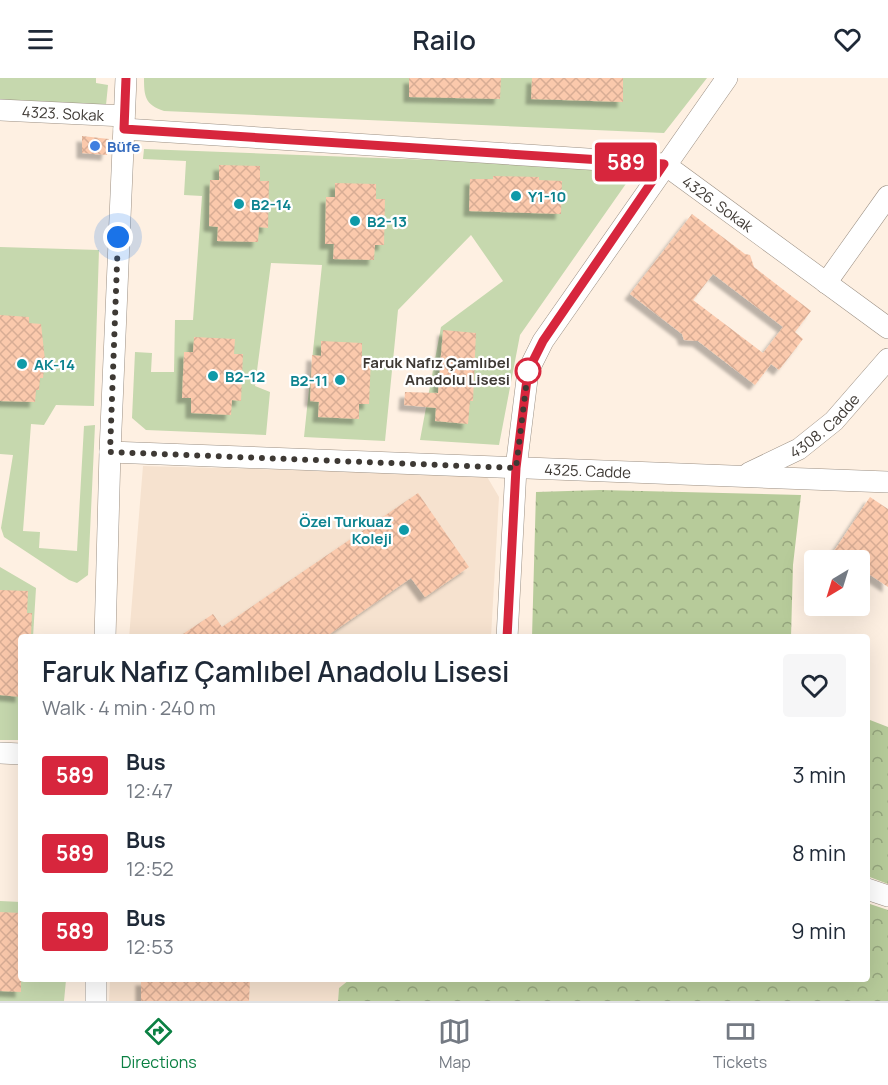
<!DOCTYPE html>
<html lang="en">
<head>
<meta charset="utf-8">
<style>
	:root { --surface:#fff; --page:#f6f6f7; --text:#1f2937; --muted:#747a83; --line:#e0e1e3; --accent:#0b8043 }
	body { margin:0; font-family:Manrope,sans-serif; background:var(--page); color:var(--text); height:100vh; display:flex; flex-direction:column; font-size:22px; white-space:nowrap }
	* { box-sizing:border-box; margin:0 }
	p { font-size:20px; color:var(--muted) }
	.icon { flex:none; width:33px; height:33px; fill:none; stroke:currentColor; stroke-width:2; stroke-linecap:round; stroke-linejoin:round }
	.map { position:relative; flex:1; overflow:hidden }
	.sheet { position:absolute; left:18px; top:556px; width:852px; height:348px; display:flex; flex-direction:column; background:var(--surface); border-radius:6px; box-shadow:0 6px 24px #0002 }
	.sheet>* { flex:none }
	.badge { padding:0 12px; border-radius:4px; font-size:21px; line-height:39px }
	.needle { width:39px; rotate:218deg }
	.controls { position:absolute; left:804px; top:472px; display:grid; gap:12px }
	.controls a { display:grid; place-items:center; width:66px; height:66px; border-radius:6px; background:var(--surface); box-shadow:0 6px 24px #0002; font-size:30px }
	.you { position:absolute; width:30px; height:30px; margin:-15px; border:4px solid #fff; border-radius:50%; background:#1a73e8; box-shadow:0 0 0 9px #1a73e833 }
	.map>.badge { position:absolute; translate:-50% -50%; box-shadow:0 0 0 3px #fff }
	.round { display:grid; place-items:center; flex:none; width:63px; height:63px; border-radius:6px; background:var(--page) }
	.overview { display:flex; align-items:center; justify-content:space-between; height:102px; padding:0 24px }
	h1 { font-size:28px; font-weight:600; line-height:45px }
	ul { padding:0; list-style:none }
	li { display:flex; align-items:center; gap:18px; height:78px; padding:0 24px }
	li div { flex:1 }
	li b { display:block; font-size:22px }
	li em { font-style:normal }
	li .badge { min-width:66px; font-weight:700; text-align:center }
	header { display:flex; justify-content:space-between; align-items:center; height:78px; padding:0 24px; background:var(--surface); font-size:27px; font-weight:600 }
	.tab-bar { display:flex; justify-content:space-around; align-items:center; height:84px; border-top:2px solid var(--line); background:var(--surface); font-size:16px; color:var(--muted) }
	.tab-bar a { display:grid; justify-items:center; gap:3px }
	.tab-bar .selected { color:var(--accent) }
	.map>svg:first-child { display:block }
	.built { fill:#f6e2cf }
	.green { fill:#c6d8ae }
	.forest { fill:url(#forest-crowns) }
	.building { fill:url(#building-cross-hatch); fill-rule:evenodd; filter:url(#shadow) }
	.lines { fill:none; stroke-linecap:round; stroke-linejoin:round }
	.minor-casing { stroke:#9c9084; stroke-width:22 }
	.minor { stroke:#fff; stroke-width:21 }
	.line-casing { stroke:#fff; stroke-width:14 }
	.line { stroke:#d7263d; stroke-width:9 }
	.walk { stroke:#3e3934; stroke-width:6; stroke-dasharray:0 10.8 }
	.shop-dot { fill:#3f7fe0; stroke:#fff; stroke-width:2 }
	.culture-dot { fill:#0f9aa8; stroke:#fff; stroke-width:2 }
	.stop-dot { fill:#fff; stroke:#d7263d; stroke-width:3 }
	.labels { text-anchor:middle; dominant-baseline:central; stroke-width:4.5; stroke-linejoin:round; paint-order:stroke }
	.street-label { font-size:15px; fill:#3e3934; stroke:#fff }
	.shop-label { font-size:15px; font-weight:bold; fill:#366cbe; stroke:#fff; text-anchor:start }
	.culture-label { font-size:15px; font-weight:bold; fill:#0d838f; stroke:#fff; text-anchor:start }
	.stop-label { font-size:15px; font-weight:bold; fill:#3e3934; stroke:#fff; text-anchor:end }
</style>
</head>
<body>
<header><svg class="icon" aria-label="menu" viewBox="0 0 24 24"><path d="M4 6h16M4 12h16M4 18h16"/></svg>Railo<svg class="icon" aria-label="heart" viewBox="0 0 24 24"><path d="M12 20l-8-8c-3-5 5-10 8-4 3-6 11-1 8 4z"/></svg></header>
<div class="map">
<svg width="888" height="923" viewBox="0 0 888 923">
	<defs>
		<pattern id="forest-crowns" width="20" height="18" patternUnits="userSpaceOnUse" patternTransform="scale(1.5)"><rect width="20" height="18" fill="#b7cb9a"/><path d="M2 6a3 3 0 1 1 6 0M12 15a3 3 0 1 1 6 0" fill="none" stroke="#96a67e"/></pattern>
		<pattern id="building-cross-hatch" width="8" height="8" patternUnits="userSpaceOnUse" patternTransform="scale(1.5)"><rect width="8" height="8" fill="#fbc9ac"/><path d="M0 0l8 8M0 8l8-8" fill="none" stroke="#d8ad95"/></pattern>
		<filter id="shadow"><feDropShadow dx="-5.5" dy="5.5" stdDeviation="1.5" flood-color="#0004"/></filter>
	</defs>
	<rect width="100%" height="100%" fill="#fef0e2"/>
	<path class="built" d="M143,388L486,397L499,419L491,559L129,560Z
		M110,902H349L339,910L338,923H109Z"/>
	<path class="green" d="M0,0H96V5L108,7L106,27L0,24Z
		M144,0H707L664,55L164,33C145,27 144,18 144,0Z
		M144,71L637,90L520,257L499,367L420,362L441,249L503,203L471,157L398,232L385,363L304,359L322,187L271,185L255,308L270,314L266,357L146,352L132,340L135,274L152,275L151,294H174L175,242H193L202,118L184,117L186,83L143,81Z
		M0,169L99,172L94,328L56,327L44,347L31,346L23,453L40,454L39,470L77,473L84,348L95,347L88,497L77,505L69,502L4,459L1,450L13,377L0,376Z
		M0,489L36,510L33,559L21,560V662H0Z
		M0,823L21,824V902H66L64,923H0Z"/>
	<path class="forest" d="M600,412L801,417L793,487L791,559H532L536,414Z
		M867,638L870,642L888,649V806L867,798Z
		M867,825L888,832V923H338L339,910L349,902H867Z"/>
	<path class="building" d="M409,0H501L500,21L409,19Z
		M532,0H623V24L531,21Z
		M82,58L109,61L107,77L82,75Z
		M219,87L260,88V103H269L268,150L259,149L258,164L217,163L218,149L209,148L210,102H219Z
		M493,98L539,99V102L562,103L561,136L469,133L470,101H493Z
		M335,105L376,106V121H385L384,167H375L374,182L333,181L334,166H325L326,119H335Z
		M692,136L745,176L750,177L754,189L811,233L795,254L803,261L779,292L771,286L755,307L698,263L684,262L682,256L630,216ZM713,196L783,249L763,275L693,222Z
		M0,237L29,239V245L41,246L45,282L43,300H40L39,312H36L35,324L0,323Z
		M443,252L476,255L473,323H470L468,346L435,343L436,330L404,327L405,314L438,315Z
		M194,259L235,261L234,276H243L241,323L232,322L231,337L191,335V320H182L184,274H193Z
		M321,263L362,265V280H371L369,326H359V341L318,339L319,324L310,323L312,277L321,278Z
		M418,415L469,489L425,519L411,500L324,560H177L213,536L222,549Z
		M870,419L888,431V509L860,490V483H849L834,473Z
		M0,512L28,513L27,535H32L31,558L21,560V619L0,617Z
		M0,834L21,835V914L0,913Z
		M141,902H250L249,923H141Z"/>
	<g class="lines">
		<defs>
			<g id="minor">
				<path id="s1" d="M0,32L124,38"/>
				<path id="s2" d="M124,51L664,86L888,250"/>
				<path d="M826,205L888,118"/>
				<path id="s3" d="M110,374L888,404"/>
				<path id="s4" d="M749,395L799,371L834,343L888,281"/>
				<path d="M105,560L110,374L126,0"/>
				<path d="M507,560L516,390L528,293L543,263L727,0"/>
				<path d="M0,675L21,676"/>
				<path d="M867,811L888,818"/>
				<path d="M96,923V902"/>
			</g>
		</defs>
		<use href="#minor" class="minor-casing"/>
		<use href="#minor" class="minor"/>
	</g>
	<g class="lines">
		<defs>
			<path id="line" d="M126,0L124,51L664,86L543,263L528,293L516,390L507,560"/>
		</defs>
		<use href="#line" class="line-casing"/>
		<use href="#line" class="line"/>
		<path class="walk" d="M118,159L110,374L516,390L528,293"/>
	</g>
	<circle class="shop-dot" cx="95" cy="68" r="6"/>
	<g class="culture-dot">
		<circle cx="516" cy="118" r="6"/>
		<circle cx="239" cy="126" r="6"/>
		<circle cx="355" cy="143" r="6"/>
		<circle cx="22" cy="286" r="6"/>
		<circle cx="213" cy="298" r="6"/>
		<circle cx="340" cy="302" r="6"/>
		<circle cx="404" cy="452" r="6"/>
	</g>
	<circle class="stop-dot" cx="528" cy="293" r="12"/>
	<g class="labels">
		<g class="street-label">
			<text stroke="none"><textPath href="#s1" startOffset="63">4323. Sokak</textPath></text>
			<text stroke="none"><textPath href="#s2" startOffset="608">4326. Sokak</textPath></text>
			<text stroke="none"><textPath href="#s4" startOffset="90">4308. Cadde</textPath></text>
			<text stroke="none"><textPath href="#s3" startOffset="478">4325. Cadde</textPath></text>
		</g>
		<g class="shop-label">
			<text x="107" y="68">Büfe</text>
		</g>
		<g class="culture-label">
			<text x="528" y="118">Y1-10</text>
			<text x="251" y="126">B2-14</text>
			<text x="367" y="143">B2-13</text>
			<text x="34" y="286">AK-14</text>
			<text x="225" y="298">B2-12</text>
			<text x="328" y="302" text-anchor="end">B2-11</text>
			<text x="392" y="443" text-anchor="end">Özel Turkuaz<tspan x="392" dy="17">Koleji</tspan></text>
		</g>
		<g class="stop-label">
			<text x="510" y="284">Faruk Nafız Çamlıbel<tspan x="510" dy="17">Anadolu Lisesi</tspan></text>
		</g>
	</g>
</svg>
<div class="controls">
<a><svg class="needle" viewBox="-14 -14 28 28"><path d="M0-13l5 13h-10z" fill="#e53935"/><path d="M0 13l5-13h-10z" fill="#747a83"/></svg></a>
</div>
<div class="you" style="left:118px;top:159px"></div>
<b class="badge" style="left:626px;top:84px;background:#d7263d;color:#fff">589</b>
<section class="sheet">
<div class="overview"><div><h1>Faruk Nafız Çamlıbel Anadolu Lisesi</h1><p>Walk · 4 min · 240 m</p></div><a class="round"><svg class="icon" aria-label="heart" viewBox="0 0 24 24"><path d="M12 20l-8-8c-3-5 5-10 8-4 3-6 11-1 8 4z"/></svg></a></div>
<ul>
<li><span class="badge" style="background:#d7263d;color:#fff">589</span><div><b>Bus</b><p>12:47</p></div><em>3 min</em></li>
<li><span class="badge" style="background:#d7263d;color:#fff">589</span><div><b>Bus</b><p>12:52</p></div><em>8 min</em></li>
<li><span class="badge" style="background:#d7263d;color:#fff">589</span><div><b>Bus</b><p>12:53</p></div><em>9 min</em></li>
</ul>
</section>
</div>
<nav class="tab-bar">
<a class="selected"><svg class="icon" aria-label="directions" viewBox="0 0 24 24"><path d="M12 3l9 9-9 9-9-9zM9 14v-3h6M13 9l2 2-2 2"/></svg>Directions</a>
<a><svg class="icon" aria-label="map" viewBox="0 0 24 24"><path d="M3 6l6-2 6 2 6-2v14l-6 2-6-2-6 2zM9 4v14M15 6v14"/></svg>Map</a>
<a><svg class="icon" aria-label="tickets" viewBox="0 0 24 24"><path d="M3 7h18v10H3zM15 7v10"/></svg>Tickets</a>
</nav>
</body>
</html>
